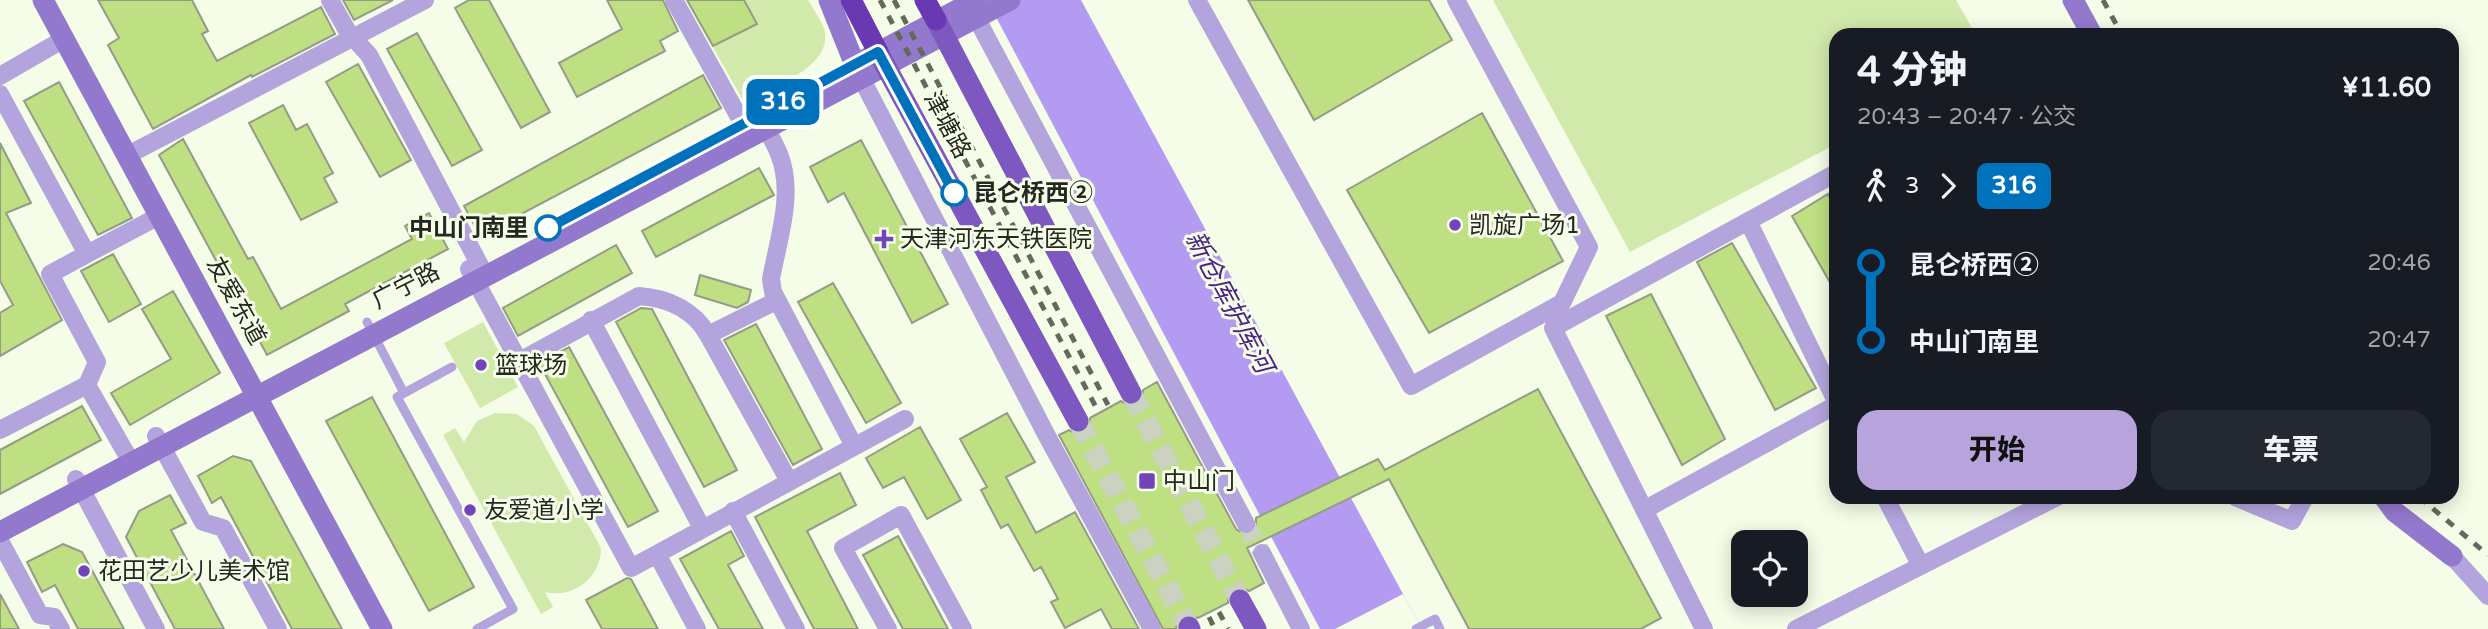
<!DOCTYPE html>
<html lang="zh">
<head>
<meta charset="utf-8">
<style>
	:root { --surface:#171b24; --page:#242831; --text:#f1f3f6; --muted:#9ea1a6; --accent:#b7a4dc }
	body { margin:0; font-family:"Varela Round","Noto Sans SC",sans-serif; background:var(--page); color:var(--text); height:100vh; display:flex; flex-direction:column; font-size:26px; white-space:nowrap }
	* { box-sizing:border-box; margin:0 }
	p { font-size:23px; color:var(--muted) }
	.icon { flex:none; width:38px; height:38px; fill:none; stroke:currentColor; stroke-width:2; stroke-linecap:round; stroke-linejoin:round }
	.map { position:relative; flex:1; overflow:hidden }
	.sheet { position:absolute; left:1829px; top:28px; width:630px; height:476px; display:flex; flex-direction:column; background:var(--surface); border-radius:21px; box-shadow:0 4px 18px #0003 }
	.sheet>* { flex:none }
	.badge { padding:0 14px; border-radius:10px; font-size:24px; line-height:46px }
	.fabs { position:absolute; left:1731px; top:530px; display:grid; gap:14px }
	.fabs a { display:grid; place-items:center; width:77px; height:77px; border-radius:14px; background:var(--surface); box-shadow:0 4px 18px #0003; font-size:35px }
	.map>.badge { position:absolute; translate:-50% -50%; box-shadow:0 0 0 4px #fff }
	.legs { display:flex; align-items:center; gap:10px; height:77px; padding:0 28px; font-size:23px }
	.legs p { margin-inline-start:auto }
	.head { display:flex; align-items:center; justify-content:space-between; height:119px; padding:0 28px }
	h1 { font-size:38px; font-weight:800; line-height:52px }
	.cta { display:flex; gap:14px; margin-top:auto; padding:14px 28px }
	.cta a { flex:1; height:80px; border-radius:21px; background:var(--accent); color:#111; font-size:28px; font-weight:800; line-height:80px; text-align:center }
	.cta a+a { background:var(--page); color:var(--text) }
	ul { padding:0 28px; list-style:none }
	li { display:flex; align-items:center; gap:24px; height:77px; font-size:26px }
	li i { display:grid; place-items:center; width:10px; height:100%; margin:0 9px; background:currentColor }
	li i::after { content:''; width:18px; height:18px; margin:-9px; border:5px solid; border-radius:50%; background:var(--surface) }
	li p { margin-inline-start:auto }
	li:first-child i { background:linear-gradient(#0000 50%,currentColor 0) }
	li:last-child i { background:linear-gradient(currentColor 50%,#0000 0) }
	.map>svg:first-child { display:block }
	.green { fill:#d1e9aa }
	.water { fill:#b49bf2 }
	.pier { fill:#f5fde8 }
	.building { fill:#bedf82; stroke:#949b88; stroke-width:2 }
	.lines { fill:none; stroke-linecap:round; stroke-linejoin:round }
	.street-tunnel { stroke:#cbd2c0; stroke-width:18; stroke-dasharray:18 9; stroke-linecap:butt }
	.primary-tunnel { stroke:#cbd2c0; stroke-width:21; stroke-dasharray:21 10; stroke-linecap:butt }
	.lane { stroke:#b4a4de; stroke-width:9 }
	.street { stroke:#b4a4de; stroke-width:18 }
	.secondary { stroke:#9379cd; stroke-width:21 }
	.primary { stroke:#7c58c0; stroke-width:21 }
	.highway { stroke:#6938b3; stroke-width:21 }
	.rail { stroke:#64695d; stroke-width:5; stroke-dasharray:9 9; stroke-linecap:butt }
	.line-1-casing { stroke:#fff; stroke-width:16 }
	.line-1 { stroke:#0072bc; stroke-width:10 }
	.stop-1-dot { fill:#fff; stroke:#0072bc; stroke-width:3.5 }
	.poi-dot { fill:#7144bc; stroke:#f5fde8; stroke-width:2.5 }
	.labels { text-anchor:middle; dominant-baseline:central; stroke-width:6; stroke-linejoin:round; paint-order:stroke }
	.street-label { font-size:24px; fill:#252820; stroke:#f5fde8 }
	.stop-label { font-size:24px; font-weight:bold; fill:#252820; stroke:#f5fde8; text-anchor:start }
	.poi-label { font-size:24px; fill:#252820; stroke:#f5fde8; text-anchor:start }
	.water-label { font-size:26px; font-style:italic; fill:#4b2386; stroke:#f5fde8 }
</style>
</head>
<body>
<div class="map">
<svg width="2488" height="629" viewBox="0 0 2488 629">
	<rect width="100%" height="100%" fill="#f5fde8"/>
	<path class="green" d="M686,0H808C813,9 821,20 824,29C835,67 770,88 744,102Z
		M1493,0H1956L1976,35H1836V144L1630,252Z
		M483,322L518,387L480,408L444,343Z
		M495,413L517,414L534,426L601,548C601,578 573,599 545,592L553,607L541,614L443,435L455,428L464,442L477,421Z"/>
	<path class="water" d="M987,0H1081L1422,629H1320Z"/>
	<path class="pier" d="M1403,594L1422,629H1335Z"/>
	<path class="building" d="M98,0H192L208,31L202,34L217,61L321,7L335,34L252,77L251,75L153,129L108,45L119,38Z
		M343,0H393L354,20Z
		M469,0H489L550,112L521,128L455,8Z
		M607,0H663L678,31L660,41L665,51L577,97L559,63L622,29Z
		M687,0H744L757,24L713,46Z
		M1248,0H1429L1452,40L1314,120Z
		M417,33L482,150L452,166L387,49Z
		M358,64L411,160L380,177L326,82Z
		M703,75L721,108L480,236L464,206Z
		M59,82L132,218L98,235L24,101Z
		M283,105L296,130L307,124L333,173L324,178L337,202L301,220L249,123Z
		M1482,113L1563,261L1429,333L1347,190Z
		M183,139L248,259L253,257L281,309L412,239L405,226L429,213L448,249L345,304L349,311L267,355L159,155Z
		M861,140L948,304L912,323L844,193L828,202L810,167Z
		M0,143L31,203L6,213L62,320L0,356V313L13,305L0,281Z
		M759,168L774,195L656,257L642,231Z
		M1828,194L1836,209V293L1792,216Z
		M1732,243L1816,388L1775,410L1697,262Z
		M616,245L632,273L518,336L503,308Z
		M113,254L141,304L109,322L81,271Z
		M700,275L751,290L748,302L737,308L695,295Z
		M833,283L901,403L866,423L798,302Z
		M173,291L220,373L130,425L111,393L171,359L142,309Z
		M1651,294L1725,439L1682,465L1606,316Z
		M641,308L652,309L737,470L704,487L616,322Z
		M756,324L822,449L793,465L724,340Z
		M569,347L658,511L628,527L539,363Z
		M1157,382L1236,529L1246,535L1256,529V518L1378,459L1385,470L1538,389L1661,618L1641,629H1469L1389,479L1247,548L1264,583L1249,591L1241,587L1234,588L1228,594V603L1198,618L1184,615L1178,620L1176,629H1163L1059,435L1069,430L1077,434L1084,433L1089,427L1090,418L1121,401L1130,406L1138,404L1142,399L1143,390Z
		M372,397L474,587L429,611L326,421Z
		M82,406L101,440L0,494V450Z
		M1007,413L1035,462L1006,477L1036,533L1075,512L1139,629H1112L1101,609L1065,628L1051,602L1058,599L1041,567L1034,571L1008,524L1001,528L981,490L987,487L960,439Z
		M920,427L961,500L927,519L904,477L883,488L866,458Z
		M233,456L251,461L342,629H292L221,497L212,503L198,476Z
		M840,473L856,505L807,531L858,629H814L755,517Z
		M170,495L186,523L171,530L224,629H175L126,537L139,511Z
		M731,531L744,556L728,565L763,629H719L680,559Z
		M898,536L948,629H903L863,555Z
		M63,544L82,552L124,629H78L55,585L42,592L27,562Z
		M627,578L631,579L658,629H602L586,600Z
		M0,594L19,629H0Z"/>
	<g class="lines">
		<path class="street-tunnel" d="M1246,524L1262,553"/>
		<path class="primary-tunnel" d="M1131,393L1240,600
			M1078,421L1189,627"/>
		<path class="lane" d="M367,322L404,393
			M452,367L397,397L513,609L477,629
			M1416,629L1435,619L1440,629"/>
		<path class="street" d="M330,0L348,32L369,55L485,275
			M674,0L749,135
			M1197,0L1411,386L1562,303L1589,247L1456,0
			M970,6L1246,524
			M856,68L1047,436L1152,629
			M0,76L64,39
			M0,94L87,254L50,274L97,362L87,385L0,430
			M759,115C765,128 774,141 779,154C795,193 778,240 771,279L773,292L854,446
			M126,156L425,0
			M1748,221L1836,401
			M87,254L159,216
			M469,269L631,568L657,554
			M591,320L702,528
			M708,335L789,481
			M518,362L639,296C668,298 694,310 708,335L776,301
			M87,385L131,462
			M156,436L203,522L223,528L278,629
			M76,479L156,629
			M1885,497L1921,566
			M2235,497L2292,521L2305,497
			M1644,510L1836,405
			M733,511L796,629
			M0,541L40,615L54,617L61,629
			M1262,553L1301,629
			M2452,556L2488,596
			M697,629L657,554L905,419
			M888,629L843,548L901,515L963,629
			M1704,629L1553,328L1836,173
			M1796,629L2057,497"/>
		<path class="secondary" d="M43,0L382,629
			M829,0L855,65
			M2073,0L2092,35
			M864,60L976,0
			M2384,497L2395,512L2452,556
			M0,532L1010,0"/>
		<path class="primary" d="M936,20L1131,393
			M878,52L1078,421
			M1240,600L1256,629
			M1189,627L1190,629"/>
		<path class="highway" d="M851,0L878,52
			M925,0L936,20"/>
		<path class="rail" d="M880,0L1098,411
			M894,0L1108,405
			M2103,0L2122,35
			M2419,497L2488,555
			M1219,612L1228,629
			M1209,617L1215,629"/>
	</g>
	<g class="lines">
		<defs>
			<path id="line-1" d="M548,228L878,52L954,193"/>
		</defs>
		<use href="#line-1" class="line-1-casing"/>
		<use href="#line-1" class="line-1"/>
	</g>
	<g class="stop-1-dot">
		<circle cx="954" cy="193" r="12"/>
		<circle cx="548" cy="228" r="12"/>
	</g>
	<g class="poi-dot">
		<circle cx="1455" cy="225" r="7"/>
		<path d="M880.5 228.5h7v7h7v7h-7v7h-7v-7h-7v-7h7z"/>
		<circle cx="481" cy="365" r="7"/>
		<rect x="1138" y="472" width="18" height="18" rx="3.5"/>
		<circle cx="470" cy="510" r="7"/>
		<circle cx="84" cy="571" r="7"/>
	</g>
	<g class="labels">
		<g class="street-label">
			<text transform="translate(947 125) rotate(62)">津塘路</text>
			<text transform="translate(406 286) rotate(-27)">广宁路</text>
			<text transform="translate(236 301) rotate(61)">友爱东道</text>
		</g>
		<g class="stop-label">
			<text x="973" y="193">昆仑桥西②</text>
			<text x="529" y="228" text-anchor="end">中山门南里</text>
		</g>
		<g class="poi-label">
			<text x="1469" y="225">凯旋广场1</text>
			<text x="900" y="239">天津河东天铁医院</text>
			<text x="495" y="365">篮球场</text>
			<text x="1163" y="481">中山门</text>
			<text x="484" y="510">友爱道小学</text>
			<text x="98" y="571">花田艺少儿美术馆</text>
		</g>
		<g class="water-label">
			<text transform="translate(1229 302) rotate(62)">新仓库护库河</text>
		</g>
	</g>
</svg>
<div class="fabs">
<a><svg class="icon" aria-label="locate" viewBox="0 0 24 24"><circle cx="12" cy="12" r="6"/><path d="M12 2v4M12 18v4M2 12h4M18 12h4"/></svg></a>
</div>
<b class="badge" style="left:783px;top:102px;background:#0072bc;color:#fff">316</b>
<section class="sheet">
<div class="head"><div><h1>4 分钟</h1><p>20:43 – 20:47 · 公交</p></div><b>¥11.60</b></div>
<div class="legs"><svg class="icon" aria-label="walk" viewBox="0 0 24 24"><circle cx="13" cy="4" r="2"/><path d="M13 8l-2 6 4 7M11 14l-3 7M7 12l3-4h3l4 4"/></svg>3<svg class="icon" aria-label="forward" viewBox="0 0 24 24"><path d="M9 5l7 7-7 7"/></svg><b class="badge" style="background:#0072bc;color:#fff">316</b></div>
<ul>
<li><i style="color:#0072bc"></i><b>昆仑桥西②</b><p>20:46</p></li>
<li><i style="color:#0072bc"></i><b>中山门南里</b><p>20:47</p></li>
</ul>
<div class="cta"><a>开始</a><a>车票</a></div>
</section>
</div>
</body>
</html>
